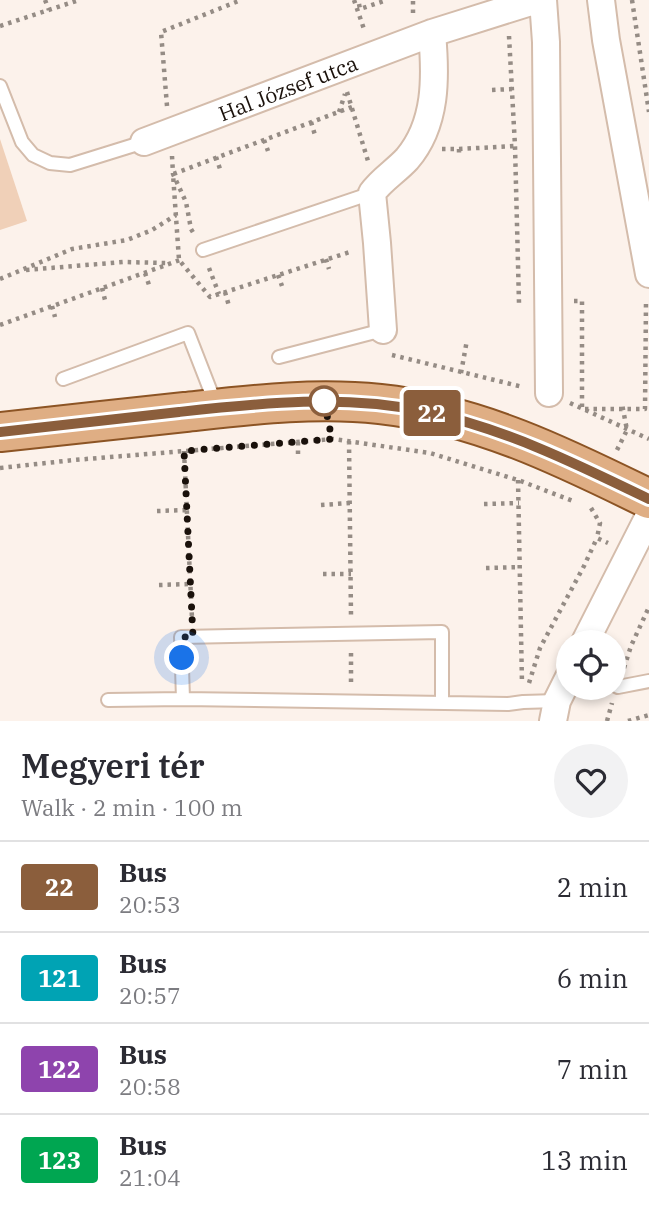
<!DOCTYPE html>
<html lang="en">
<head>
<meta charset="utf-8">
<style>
	:root { --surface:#fff; --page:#f2f2f3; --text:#2b2b33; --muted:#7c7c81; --line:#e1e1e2 }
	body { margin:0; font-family:"IBM Plex Serif",serif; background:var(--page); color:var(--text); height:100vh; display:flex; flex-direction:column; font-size:26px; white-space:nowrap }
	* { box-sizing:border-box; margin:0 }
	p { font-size:23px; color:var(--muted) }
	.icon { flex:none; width:38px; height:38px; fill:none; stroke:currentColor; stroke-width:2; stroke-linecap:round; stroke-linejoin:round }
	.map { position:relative; height:721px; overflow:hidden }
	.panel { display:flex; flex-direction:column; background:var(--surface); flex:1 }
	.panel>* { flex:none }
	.badge { padding:0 14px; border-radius:5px; font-size:24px; line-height:46px }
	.controls { position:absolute; left:556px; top:630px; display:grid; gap:14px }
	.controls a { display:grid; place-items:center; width:70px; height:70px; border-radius:50%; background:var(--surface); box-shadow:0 4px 10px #0003; font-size:35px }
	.you { position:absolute; width:35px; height:35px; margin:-18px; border:5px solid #fff; border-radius:50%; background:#1a73e8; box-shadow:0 0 0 10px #1a73e833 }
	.map>.badge { position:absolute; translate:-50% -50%; box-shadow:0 0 0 4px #fff }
	.round { display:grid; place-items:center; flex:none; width:74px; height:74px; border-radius:37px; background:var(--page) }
	.overview { display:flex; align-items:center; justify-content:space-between; height:119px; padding:0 21px }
	h1 { font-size:33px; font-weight:600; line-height:52px }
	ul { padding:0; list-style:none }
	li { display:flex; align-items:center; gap:21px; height:91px; padding:0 21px; border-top:2px solid var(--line) }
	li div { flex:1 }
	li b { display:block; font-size:26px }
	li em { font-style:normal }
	li .badge { min-width:77px; font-weight:700; text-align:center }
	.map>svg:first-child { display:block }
	.green { fill:#f0d0b8 }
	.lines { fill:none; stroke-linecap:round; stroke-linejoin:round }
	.service-casing { stroke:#d4bcab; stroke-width:16 }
	.minor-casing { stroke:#d4bcab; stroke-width:30 }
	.primary-casing { stroke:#8c5424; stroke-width:42 }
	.path { stroke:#958c85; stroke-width:4.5; stroke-dasharray:3.5 5; stroke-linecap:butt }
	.service { stroke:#fff; stroke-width:12 }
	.minor { stroke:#fff; stroke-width:26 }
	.primary { stroke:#dfae84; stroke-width:38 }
	.line-casing { stroke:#fff; stroke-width:16 }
	.line { stroke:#8b5e3c; stroke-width:10 }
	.walk { stroke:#1a110b; stroke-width:7; stroke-dasharray:0 12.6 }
	.stop-dot { fill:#fff; stroke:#8b5e3c; stroke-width:3.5 }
	.labels { text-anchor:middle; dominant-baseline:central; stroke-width:6; stroke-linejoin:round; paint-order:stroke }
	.street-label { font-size:21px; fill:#1a110b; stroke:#fff }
</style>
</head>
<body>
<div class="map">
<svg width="649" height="721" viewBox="0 0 649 721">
	<rect width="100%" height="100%" fill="#fcf2eb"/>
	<path class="green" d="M0,139L27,221L0,230Z"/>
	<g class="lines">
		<defs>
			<path id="service" d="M0,86L22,142L33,155L50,163L70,165L144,142
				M203,250L372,193
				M279,357L383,330
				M63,379L188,333L216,405
				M614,685L618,687L649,681
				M108,700L183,699
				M442,702V632L181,637L183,699L508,704L523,702L557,701"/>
			<path id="minor" d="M543,0L546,42L549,393
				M601,0L606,40L649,274
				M144,142L432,33L537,0
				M383,330L377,243L372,193C381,180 396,171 407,159C437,124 436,77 432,33
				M585,642L649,516
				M553,721L557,701L569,677"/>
			<path id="primary" d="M0,432C62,425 123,419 185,412C250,405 314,397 380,404C476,414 564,457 649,499"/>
		</defs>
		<use href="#service" class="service-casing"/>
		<use href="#minor" class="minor-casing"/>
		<use href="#primary" class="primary-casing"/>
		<path class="path" d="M45,0L49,10
			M354,0L365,32
			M632,0L649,112
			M359,4L360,9L387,0
			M413,13V0
			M0,26L79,0
			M509,36L515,146L519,303
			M492,90L512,89
			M347,92L368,161
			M167,106L161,32L241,0
			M352,107L173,174L179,260L210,297L353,251
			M339,112L345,94
			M311,122L315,135
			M264,140L268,151
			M442,149H459V157
			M459,149L515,146
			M172,156L173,174L186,202L191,229L194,234
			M216,157L220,169
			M326,259L329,269
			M209,268L219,294
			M26,270L123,262L167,263
			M145,273L149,285
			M278,275L282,286
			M0,279L72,249L127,240L152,230L176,215
			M102,288L105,300
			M225,292L229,306
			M574,301H582V409H645L646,302H649
			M52,306L55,317
			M0,325L180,260
			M392,355L523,387
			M461,373L467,340
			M570,403L649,439
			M349,441L351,616
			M298,442V457
			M617,450L627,430L622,404
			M184,451L192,618
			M0,468L74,460L333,439L430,453L518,480L573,501
			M518,480L522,684
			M484,504L519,503
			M321,505L350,503
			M591,508L600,523L597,538L608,543
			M157,511L187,510
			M486,568L520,567
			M323,574H351
			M159,585L190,584
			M351,653V682
			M624,668L631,646L649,607
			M529,683L540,648L584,566L597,538
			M607,721L612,703
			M628,721L649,715"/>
		<use href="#service" class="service"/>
		<use href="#minor" class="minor"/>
		<use href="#primary" class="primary"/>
	</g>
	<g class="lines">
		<defs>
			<path id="line" d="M0,432C60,425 120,419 179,412C262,403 344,394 427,412C506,429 577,464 649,499"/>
		</defs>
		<use href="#line" class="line-casing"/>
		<use href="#line" class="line"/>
		<path class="walk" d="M182,658L181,637H193L184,451L332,439L324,401"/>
	</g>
	<circle class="stop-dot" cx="324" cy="401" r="14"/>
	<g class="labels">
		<g class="street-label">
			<text transform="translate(288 88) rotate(-21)">Hal József utca</text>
		</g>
	</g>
</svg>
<div class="controls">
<a><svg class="icon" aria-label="locate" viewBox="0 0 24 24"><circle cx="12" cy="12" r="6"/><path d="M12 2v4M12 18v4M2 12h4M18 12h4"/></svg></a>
</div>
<div class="you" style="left:182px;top:658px"></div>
<b class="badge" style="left:432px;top:413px;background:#8b5e3c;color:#fff">22</b>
</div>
<section class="panel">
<div class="overview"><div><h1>Megyeri tér</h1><p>Walk · 2 min · 100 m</p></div><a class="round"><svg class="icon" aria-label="heart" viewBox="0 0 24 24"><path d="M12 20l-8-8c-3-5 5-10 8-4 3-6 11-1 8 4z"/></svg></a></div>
<ul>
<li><span class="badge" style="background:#8b5e3c;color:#fff">22</span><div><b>Bus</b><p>20:53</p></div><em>2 min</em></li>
<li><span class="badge" style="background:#00a3b4;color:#fff">121</span><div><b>Bus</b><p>20:57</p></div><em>6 min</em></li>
<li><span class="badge" style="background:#8e44ad;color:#fff">122</span><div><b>Bus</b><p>20:58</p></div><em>7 min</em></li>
<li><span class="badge" style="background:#00a651;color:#fff">123</span><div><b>Bus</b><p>21:04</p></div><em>13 min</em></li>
</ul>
</section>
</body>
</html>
